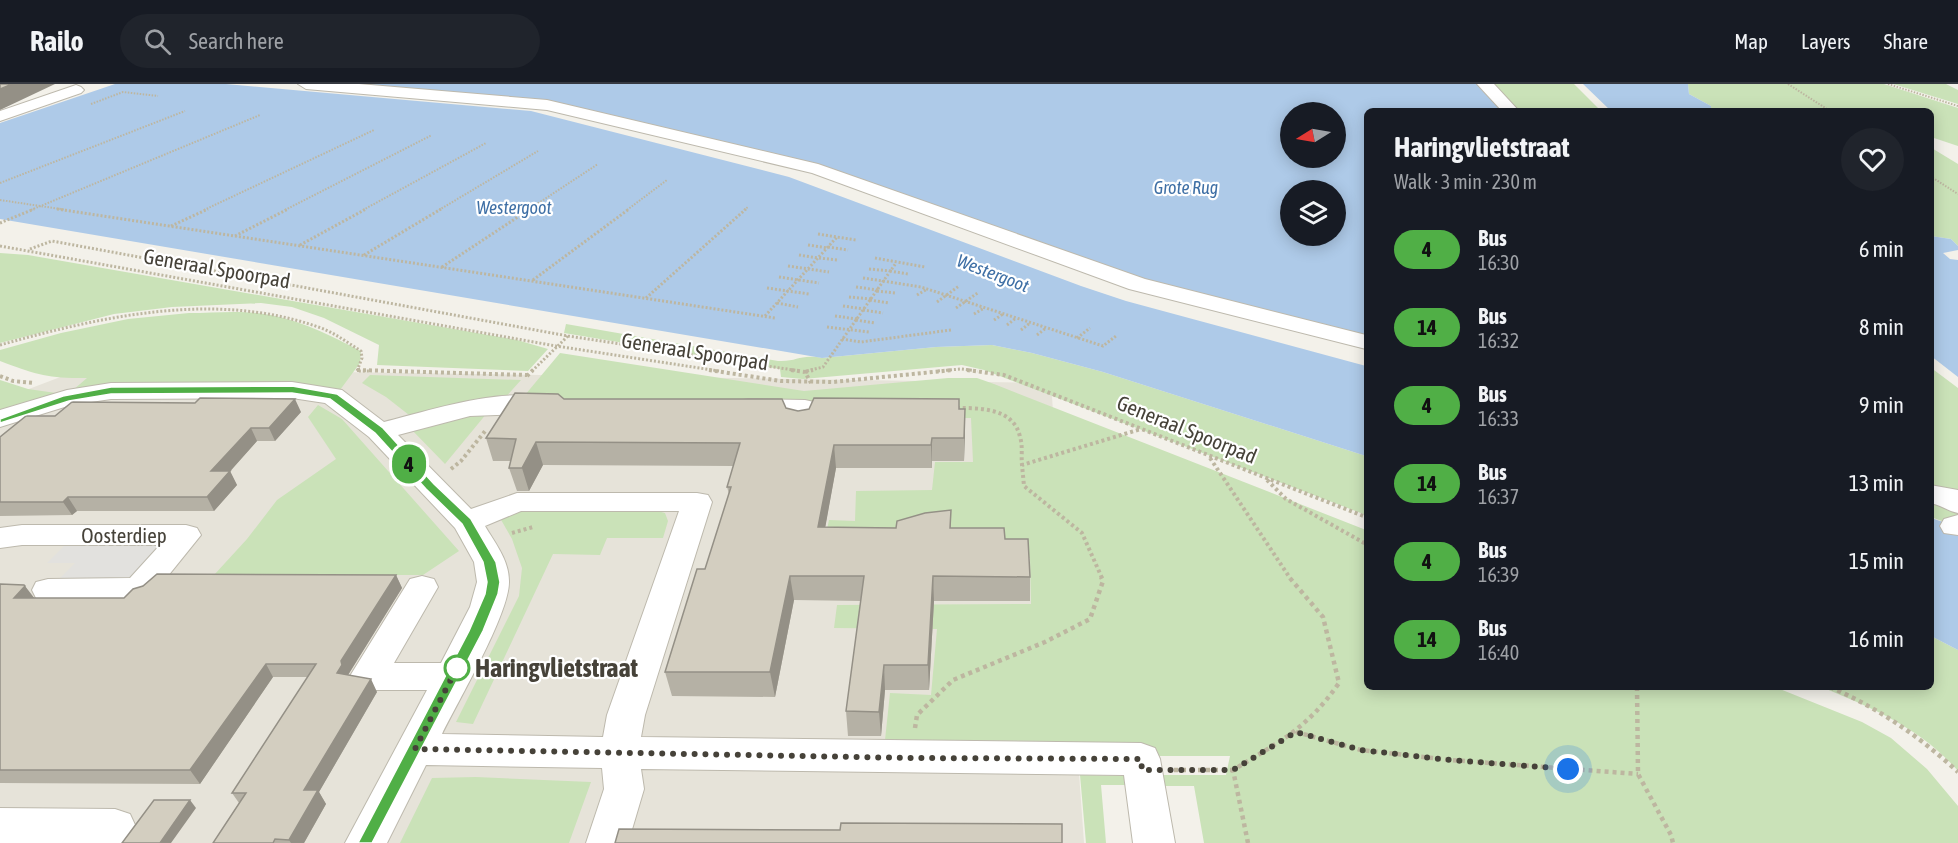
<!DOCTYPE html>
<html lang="en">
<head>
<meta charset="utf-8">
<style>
	:root { --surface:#171b24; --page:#20242c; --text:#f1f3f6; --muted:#9ea1a6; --line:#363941 }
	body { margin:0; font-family:"Asap Condensed",sans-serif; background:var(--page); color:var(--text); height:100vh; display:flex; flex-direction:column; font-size:22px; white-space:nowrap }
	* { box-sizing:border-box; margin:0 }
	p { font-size:20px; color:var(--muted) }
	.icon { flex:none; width:33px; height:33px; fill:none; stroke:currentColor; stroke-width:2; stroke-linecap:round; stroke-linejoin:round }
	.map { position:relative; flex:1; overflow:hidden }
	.details { position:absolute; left:1364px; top:24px; width:570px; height:582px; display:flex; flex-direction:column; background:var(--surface); border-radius:9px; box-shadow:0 3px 15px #0003 }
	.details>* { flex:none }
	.badge { padding:0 12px; border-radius:20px; font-size:21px; line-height:39px }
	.needle { width:39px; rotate:259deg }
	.tools { position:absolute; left:1280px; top:18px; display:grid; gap:12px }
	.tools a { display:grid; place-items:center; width:66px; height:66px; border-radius:50%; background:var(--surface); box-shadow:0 3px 15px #0003; font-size:30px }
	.you { position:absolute; width:30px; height:30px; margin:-15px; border:4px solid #fff; border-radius:50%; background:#1a73e8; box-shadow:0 0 0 9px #1a73e833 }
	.map>.badge { position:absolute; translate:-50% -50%; box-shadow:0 0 0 3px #fff }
	.round { display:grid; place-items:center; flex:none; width:63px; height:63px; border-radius:32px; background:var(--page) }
	.summary { display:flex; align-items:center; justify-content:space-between; height:102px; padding:0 30px }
	h1 { font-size:28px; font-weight:700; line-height:45px }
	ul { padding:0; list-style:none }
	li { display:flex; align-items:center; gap:18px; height:78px; padding:0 30px }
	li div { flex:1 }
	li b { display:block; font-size:22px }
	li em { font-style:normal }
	li .badge { min-width:66px; font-weight:700; text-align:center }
	header { display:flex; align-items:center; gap:36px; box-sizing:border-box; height:84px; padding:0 30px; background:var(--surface); border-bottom:2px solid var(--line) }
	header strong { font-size:28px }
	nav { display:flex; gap:33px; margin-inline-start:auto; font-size:21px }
	.search { width:420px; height:54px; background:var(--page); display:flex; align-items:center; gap:15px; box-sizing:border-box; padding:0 21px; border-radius:33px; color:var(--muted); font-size:22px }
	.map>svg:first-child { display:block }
	.residential { fill:#e6e3d9 }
	.green { fill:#cae2b8 }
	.parking { fill:#e2e1de }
	.water { fill:#aecae8; fill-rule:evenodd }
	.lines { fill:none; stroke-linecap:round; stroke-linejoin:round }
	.minor-casing { stroke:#bdb9ad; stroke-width:2 }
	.path-far3 { stroke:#bdb6a0; stroke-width:2; stroke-dasharray:1.5 1.5; stroke-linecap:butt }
	.path-far2 { stroke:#bdb6a0; stroke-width:3; stroke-dasharray:2 2; stroke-linecap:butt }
	.path-far1 { stroke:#bdb6a0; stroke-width:4; stroke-dasharray:3 3; stroke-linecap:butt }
	.path { stroke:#bdb6a0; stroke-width:4.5; stroke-dasharray:4 4; stroke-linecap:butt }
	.minor { fill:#fff; fill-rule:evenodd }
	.wall { fill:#b5b1a5 }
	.shaded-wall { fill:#949086 }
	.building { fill:#d3cec0; stroke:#949086; stroke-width:1.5 }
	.line { fill:#50af46; stroke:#fff; stroke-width:1.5 }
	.walk { stroke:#464239; stroke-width:6; stroke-dasharray:0 10.8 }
	.stop-dot { fill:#fff; stroke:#50af46; stroke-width:3 }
	.labels { text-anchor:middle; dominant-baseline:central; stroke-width:4.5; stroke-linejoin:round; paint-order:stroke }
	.far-water-label { font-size:18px; font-style:italic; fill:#3e6fa5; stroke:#fff }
	.street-label { font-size:21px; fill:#464239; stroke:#fff }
	.near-stop-label { font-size:26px; font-weight:bold; fill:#464239; stroke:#fff; text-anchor:start }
</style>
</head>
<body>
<header>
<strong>Railo</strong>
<div class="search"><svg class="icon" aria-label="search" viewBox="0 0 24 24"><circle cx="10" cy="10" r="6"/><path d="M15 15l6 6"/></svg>Search here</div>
<nav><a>Map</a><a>Layers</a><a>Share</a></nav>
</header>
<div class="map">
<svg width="1958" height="759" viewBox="0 0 1958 759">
	<rect width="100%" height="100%" fill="#f3f1ea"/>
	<path class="residential" d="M84,284L1051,299L1084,759H0V316Z"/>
	<path class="green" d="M1488,0H1574L1601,27H1514Z
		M1688,0H1884L1958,24V62L1931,53L1930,27H1711V22L1689,10Z
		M1893,0H1946L1958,6V20Z
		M1930,63L1958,80V162L1951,155L1931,152Z
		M0,169L28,171L517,256L548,265L528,287L377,281L379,261L324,234L292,223L261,219L172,223L114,230L0,259Z
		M189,229C213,229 240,226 264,230C299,235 331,252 361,267L360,279L340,306L313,302L73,306L87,294C48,295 35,290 0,277V266L61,249L128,235Z
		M566,240L778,277C798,278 799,270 822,274L936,263L992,261L1032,269L1103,288L1366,372V431L984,286L962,281L803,295L781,293L780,285L564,249Z
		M560,269L804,307L948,294H977L994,300L1366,446V603H1775L1862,638L1891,654L1927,685L1958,722V759H1204L1194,702H1163L1161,691H1226L1230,672H1085L1048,657L885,656L890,609L931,611L937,545L834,544L837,521L1031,520L1030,474L823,464L829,436L855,437L856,407L932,406L935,378H973L971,334L885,335L520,317Z
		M1930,283L1958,304V443L1931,433Z
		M370,291L521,296L504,315L477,317L409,331L386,313L362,299Z
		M0,296L28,305L56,309L0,328Z
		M318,321L342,335L459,467L423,491H214L247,455L277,416L336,375L308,333Z
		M487,329L445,380L411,345L423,340Z
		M519,425L654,426L665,429L668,437L663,454H607L600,471L553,470L473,640L456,638L519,512L522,484L512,455L500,434Z
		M1931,552L1958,566V687C1922,645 1871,623 1821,603H1930Z
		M1080,691L1131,692L1132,701H1101L1106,759H1086Z
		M476,693L591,698L569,759H400L432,694Z"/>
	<path class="parking" d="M186,451L139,505L48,506L75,479H47L74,452Z"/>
	<path class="water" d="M115,0H226L531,27L789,93L1081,202L1126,217L1366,282V372L1103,288L1032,269L992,261L936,263L822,274L0,135V39Z
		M328,0H1482L1506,27H1366V256L1177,208L845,92L607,32ZM1290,28H1335V74H1290ZM1290,106H1335V152H1290Z
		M1583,0H1688L1689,10L1711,22V27H1611Z
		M1931,152L1951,155L1958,162V166L1943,169L1950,175L1958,176V293L1931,272Z
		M1931,434L1958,443V566L1931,552Z"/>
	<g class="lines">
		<defs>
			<path id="minor" d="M298,0H359L547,16L818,80L1145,195L1366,251V265L1129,205L812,89L547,26L306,5Z
				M1477,0H1494L1519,27H1502Z
				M76,1L81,3L84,6L81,9L0,37V27Z
				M292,298L342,306L384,338C435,325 503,302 555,315L559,321L555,327L546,329L470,332L398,351L471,425L517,409H697L708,411L712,418L645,631L641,653L1141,659L1155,664L1160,675L1175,759H1133L1124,691L641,685L644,705L628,759H586L604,705L602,684L426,681L387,759H345L427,606H368L355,602L350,592L410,495L422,492L434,495L438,503L394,579H441L470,523L477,498L474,478L455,444L369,353L325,319L292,314L111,315L71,321L0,343V326L67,306L111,299ZM521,427H679L607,631L603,653L442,650C458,617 510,529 509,497C509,476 495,459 485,442Z
				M748,315L805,316L814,318L818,324L811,345L801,347L791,345L787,339L790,332L739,329L735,323L739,317Z
				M1930,401L1958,406V429C1948,427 1941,421 1930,419Z
				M1958,431V451L1944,449L1940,442L1944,435Z
				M22,441H186L197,444L201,451L151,513L139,516L48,517L36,514L32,506L36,498L48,495L130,494L160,461H22L0,464V444Z
				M0,724L115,725L130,730L136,743L127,759H0Z"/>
		</defs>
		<use href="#minor" class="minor-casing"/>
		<path class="path-far3" d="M1788,0L1830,27
			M1888,0L1958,22
			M91,20L123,8L158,12
			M1930,92L1958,110
			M0,99L185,27
			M0,116L67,126
			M31,126L260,31
			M204,126L374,46
			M285,126L432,51
			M363,126L486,59
			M439,126L538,67
			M528,126L598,80
			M627,126L667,96
			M744,126L748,123"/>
		<path class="path-far2" d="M57,125L775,234
			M0,139L34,125
			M171,142L208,125
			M818,150L856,156
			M235,152L288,125
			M300,161L366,125
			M808,161L828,164
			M0,162L556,262L719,287
			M828,163L848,166
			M30,165L52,157L568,252L800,287
			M364,171L441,125
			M799,171L818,174
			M819,174L838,176
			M875,174L925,183
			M788,182L829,188
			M442,183L530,125
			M869,185L891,187
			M890,187L908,190
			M779,193L819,199
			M863,194L883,197
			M533,196L629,125
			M883,197L921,203L1103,262L1116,252
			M856,203L878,206
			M767,204L809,210
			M877,207L895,209
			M917,211L927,205
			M849,213L871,215
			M646,214L746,125
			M870,216L889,219
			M937,218L959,202
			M777,219L798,223
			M843,222L864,225
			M956,224L979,208
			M863,226L883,229
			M974,230L984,224
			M765,232L837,153
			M835,232L857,235
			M856,236L875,239
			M994,236L1003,230
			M1007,241L1016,234
			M827,243L869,248
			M1021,246L1030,239
			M1037,251L1046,244
			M1077,254L1090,244
			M842,255L861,258L951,246
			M0,261C103,232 217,206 321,244C335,249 348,259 361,267L362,274L357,287H370
			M532,287L568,252
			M807,287L823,283L896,179
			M938,287L961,285L978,287"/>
		<path class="path-far1" d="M357,286L527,291
			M709,286L781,297L833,298L953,286
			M791,286L805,288L811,299
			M967,286L1004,291L1366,433
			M805,288L813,286
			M0,292L13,297L35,299
			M527,292L533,286
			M957,324C980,324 1014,324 1020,353C1023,362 1021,372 1022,381
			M1210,374L1290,494
			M451,385L461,377L486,346
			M1267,396L1286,415L1366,460
			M512,449L533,443
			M1102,494L1082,449L1024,402L1022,381L1141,345"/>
		<path class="path" d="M1637,603L1638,690L1671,751L1673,759
			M1830,603C1878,624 1919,652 1958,688
			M915,644L917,631L953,596L1045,558L1090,535L1103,497L1101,493
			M1296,648L1361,666L1450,676L1638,690
			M1174,686H1233
			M1248,759L1233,686C1279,658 1307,645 1339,599L1323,533L1289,493"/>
		<use href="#minor" class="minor"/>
	</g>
	<path class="wall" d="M564,315L786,324L798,327L965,325L964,377H932V384H836L825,443L896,444L951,426V444L1005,455L1030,493V517H934L929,606H885L881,652H848L846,627L861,517L794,516L775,613L672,612L665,588L705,485L729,410L727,403L734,382L543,381L529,407H517L509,384L511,377H493L486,354Z
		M195,319L301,328L275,357H257L230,387L237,401L214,427H77L72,431L0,432V353L55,332Z
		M396,491L402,504L348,591L377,608L319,708L326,720L304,759H213L239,719L232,709L308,593H273L200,700L0,699V500L34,514H124Z"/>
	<path class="shaded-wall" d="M12,0H55L0,26V5Z
		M295,315L301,328L275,357L269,344Z
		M965,325V348L964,377V354Z
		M251,344L257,357L218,401L211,387Z
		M932,354V384L931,361Z
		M536,358L543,381L529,407L522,384Z
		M834,361L836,384L821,467L818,443Z
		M230,387L237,401L214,427L207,413Z
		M68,413L77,427L72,431L63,418Z
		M396,491L402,504L348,591L337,589L341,577Z
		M790,492L794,516L775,613L770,588Z
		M933,492L934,517L929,606L928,581Z
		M25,502L35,515L14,514Z
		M266,580L273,593L200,700L190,686Z
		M884,581L885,606L881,652L879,628Z
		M371,595L377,608L319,708L326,720L304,759H291L289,756L304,706Z
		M190,716L196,724L171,759H160Z"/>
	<path class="building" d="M0,0H12L0,5Z
		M515,309L558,310L564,315H782L786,324L798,327L809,325L814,314L959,315V325H965L964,354H932L931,361H834L818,443L896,444L897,437L925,429L951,426L950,444H1004L1005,455H1028L1030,493L933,492L928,581H884L879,628L846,627L864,492H790L770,588H665L697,485H705L731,403H727L740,359L536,358L522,384H509L516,355L486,354Z
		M200,314L295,315L269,344H251L211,387H230L207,413H68L63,418H0V353L26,332H55L72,318L195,319Z
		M157,490L396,491L341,577L342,581L337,589L371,595L304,706H318L289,756L275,755L273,759H213L246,709H232L316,580H266L190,686H0V500L24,501L25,502L14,514H124L133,505L143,502Z
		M154,716H190L160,759H122Z
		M841,739L1062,740V759H615L619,745L840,746Z"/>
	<path class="line" d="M292,302L337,310L383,344L434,400L471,435L496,478L500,498L498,510L483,547L372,759H358L469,547L485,510L487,498L483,478L462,440L426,405L375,349L330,315L292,309L111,310L69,317L0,339V335L63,312L111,303Z"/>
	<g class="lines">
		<path class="walk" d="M457,584L461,576L415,665L911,674L1141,675L1142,686H1233L1296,648L1361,666L1450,676L1568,685"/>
	</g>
	<circle class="stop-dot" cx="457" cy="584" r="12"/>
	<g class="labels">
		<g class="far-water-label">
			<text x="1186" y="103">Grote Rug</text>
			<text x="514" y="123">Westergoot</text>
			<text transform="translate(993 189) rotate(21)">Westergoot</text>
		</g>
		<g class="street-label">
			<text transform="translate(217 184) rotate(10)">Generaal Spoorpad</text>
			<text transform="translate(695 267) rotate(9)">Generaal Spoorpad</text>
			<text transform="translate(1187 345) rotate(22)">Generaal Spoorpad</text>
			<text x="124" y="451">Oosterdiep</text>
		</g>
		<g class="near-stop-label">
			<text x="475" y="584">Haringvlietstraat</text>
		</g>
	</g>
</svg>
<div class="tools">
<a><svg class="needle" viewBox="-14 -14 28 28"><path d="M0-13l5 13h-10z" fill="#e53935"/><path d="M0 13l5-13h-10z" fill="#9ea1a6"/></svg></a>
<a><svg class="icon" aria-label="layers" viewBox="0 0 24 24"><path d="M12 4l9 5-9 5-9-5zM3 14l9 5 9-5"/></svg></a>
</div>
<div class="you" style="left:1568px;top:685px"></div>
<b class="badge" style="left:409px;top:380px;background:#50af46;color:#111">4</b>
<section class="details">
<div class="summary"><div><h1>Haringvlietstraat</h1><p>Walk · 3 min · 230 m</p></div><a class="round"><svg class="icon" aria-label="heart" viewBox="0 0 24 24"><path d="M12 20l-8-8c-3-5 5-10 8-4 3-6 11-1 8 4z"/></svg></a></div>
<ul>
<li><span class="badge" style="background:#50af46;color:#111">4</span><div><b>Bus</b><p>16:30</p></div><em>6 min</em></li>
<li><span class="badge" style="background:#50af46;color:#111">14</span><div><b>Bus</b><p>16:32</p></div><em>8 min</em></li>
<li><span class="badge" style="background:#50af46;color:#111">4</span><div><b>Bus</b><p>16:33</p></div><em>9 min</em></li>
<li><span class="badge" style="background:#50af46;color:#111">14</span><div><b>Bus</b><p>16:37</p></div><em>13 min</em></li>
<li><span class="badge" style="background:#50af46;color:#111">4</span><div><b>Bus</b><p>16:39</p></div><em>15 min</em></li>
<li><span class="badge" style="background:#50af46;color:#111">14</span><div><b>Bus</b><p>16:40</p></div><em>16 min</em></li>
</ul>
</section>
</div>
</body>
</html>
